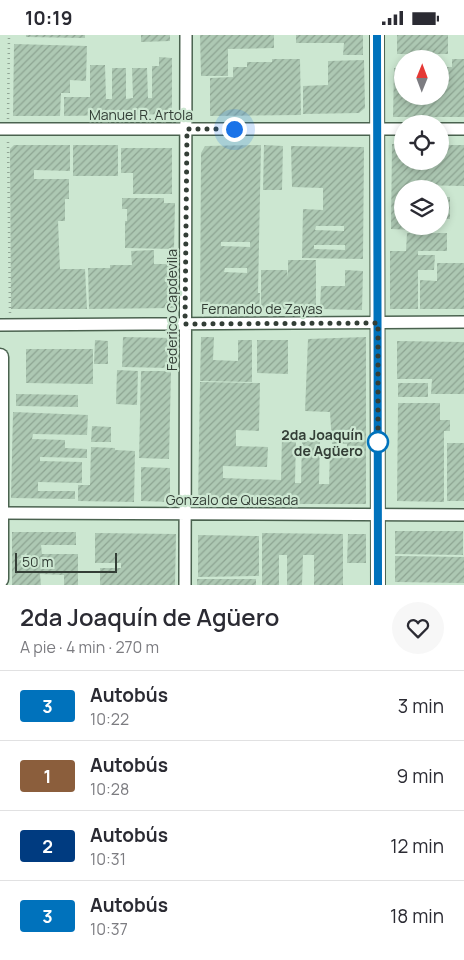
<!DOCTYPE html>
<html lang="es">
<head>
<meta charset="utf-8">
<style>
	:root { --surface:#fff; --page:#f7f7f7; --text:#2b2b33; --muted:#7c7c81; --line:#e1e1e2 }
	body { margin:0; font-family:Manrope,sans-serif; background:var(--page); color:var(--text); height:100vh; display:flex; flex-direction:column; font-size:19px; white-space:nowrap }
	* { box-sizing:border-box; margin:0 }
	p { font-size:16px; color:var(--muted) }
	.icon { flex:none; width:28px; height:28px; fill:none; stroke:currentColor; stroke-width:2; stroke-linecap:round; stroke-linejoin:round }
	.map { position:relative; height:550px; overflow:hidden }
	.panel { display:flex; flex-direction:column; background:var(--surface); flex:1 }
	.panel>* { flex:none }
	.badge { padding:0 10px; border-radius:4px; font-size:18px; line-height:32px }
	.needle { width:32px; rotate:1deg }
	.tools { position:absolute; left:394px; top:15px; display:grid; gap:10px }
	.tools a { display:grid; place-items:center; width:55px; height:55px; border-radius:50%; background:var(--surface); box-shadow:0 2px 8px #0003; font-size:25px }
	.scale { position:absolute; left:15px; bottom:12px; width:102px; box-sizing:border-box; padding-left:5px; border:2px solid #333e36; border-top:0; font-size:14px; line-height:18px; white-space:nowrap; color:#333e36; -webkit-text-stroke:4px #cce7d1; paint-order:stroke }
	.you { position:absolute; width:25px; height:25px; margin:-12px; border:4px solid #fff; border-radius:50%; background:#1a73e8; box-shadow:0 0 0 8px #1a73e833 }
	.map>.badge { position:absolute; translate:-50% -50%; box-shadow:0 0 0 2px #fff }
	.round { display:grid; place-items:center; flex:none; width:52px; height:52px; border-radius:26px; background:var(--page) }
	.head { display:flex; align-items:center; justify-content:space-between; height:85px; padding:0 20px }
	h1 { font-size:24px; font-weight:600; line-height:38px }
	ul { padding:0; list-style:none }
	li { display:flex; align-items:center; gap:15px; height:70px; padding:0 20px; border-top:1px solid var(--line) }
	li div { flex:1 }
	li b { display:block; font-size:19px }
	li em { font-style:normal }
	li .badge { min-width:55px; font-weight:700; text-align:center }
	.status { display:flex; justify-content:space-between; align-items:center; height:35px; padding:0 25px; background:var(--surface); direction:ltr }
	.status svg { height:14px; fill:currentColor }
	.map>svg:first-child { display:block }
	.building { fill:url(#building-hatch); fill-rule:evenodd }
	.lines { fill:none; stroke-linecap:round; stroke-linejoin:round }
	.minor-casing { stroke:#4a624f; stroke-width:14 }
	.tertiary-casing { stroke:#4a624f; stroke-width:16 }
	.secondary-casing { stroke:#4a624f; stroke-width:19 }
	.path { stroke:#90a494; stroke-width:2.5; stroke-dasharray:1 4; stroke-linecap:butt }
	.minor { stroke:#fff; stroke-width:11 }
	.tertiary { stroke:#fff; stroke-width:14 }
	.secondary { stroke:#fff; stroke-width:16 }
	.line-casing { stroke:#fff; stroke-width:11 }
	.line { stroke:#0072bc; stroke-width:8 }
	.walk { stroke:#333e36; stroke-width:5; stroke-dasharray:0 9 }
	.stop-dot { fill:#fff; stroke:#0072bc; stroke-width:2.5 }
	.labels { text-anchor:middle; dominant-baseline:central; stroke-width:4.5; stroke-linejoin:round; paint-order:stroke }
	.street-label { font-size:14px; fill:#333e36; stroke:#cce7d1 }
	.stop-label { font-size:14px; font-weight:bold; fill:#333e36; stroke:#cce7d1; text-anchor:end }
</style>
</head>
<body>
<div class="status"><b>10:19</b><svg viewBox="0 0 49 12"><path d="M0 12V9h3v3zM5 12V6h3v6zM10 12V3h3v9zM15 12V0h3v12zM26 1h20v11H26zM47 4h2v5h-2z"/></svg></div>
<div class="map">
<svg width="464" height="550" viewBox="0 0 464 550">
	<defs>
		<pattern id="building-hatch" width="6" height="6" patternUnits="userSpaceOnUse" patternTransform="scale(1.25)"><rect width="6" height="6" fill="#adc8b3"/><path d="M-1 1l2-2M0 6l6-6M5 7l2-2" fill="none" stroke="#8da492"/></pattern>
	</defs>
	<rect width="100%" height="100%" fill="#cce7d1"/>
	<path class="building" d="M26,0H85V3L26,2Z
		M141,0H170V6L141,7Z
		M200,0H274V13L228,14V41H201Z
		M296,0H363V20H343L344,8H296Z
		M397,0H448V19H397Z
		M14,9L87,11L86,46L70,45V58H61L60,81H13Z
		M159,22L172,23V79L64,81V62H90V30H105L106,64H112V33H126V64L133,63L132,33H147L148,63H152V31H159Z
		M272,24H300L301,80L210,81V43L233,42V32H247V27H272Z
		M452,24H464V82H393L394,33H402V61H440V32H452Z
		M364,25L365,73L359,78L303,79V51L328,50V26Z
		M392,109H402V126H440V110H464V151L415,150V154H402V191H414V195L391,194Z
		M14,110H70V136L34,135V144H69V164H65V186H58L60,234H85L87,274H11L10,114Z
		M73,110H118V141H73Z
		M261,110L258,258H260L259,275L200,273L201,118L205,111ZM221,207H250V212L221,211ZM225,233H247V238L224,237Z
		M264,110L283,111L282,155H263Z
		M291,111L364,112L363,224L302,223L303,174L323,175V153L292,152ZM316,191H344V196L315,195ZM314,210H345V215L314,214Z
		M121,113H172V159H133V138H121Z
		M440,162H450V184H440Z
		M122,163H164V168H175L174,214L125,213V186H127V174H122Z
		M407,198H447V216H418V220H435L434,235H418V274H390V216H406Z
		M154,215V229H174V273L89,274L88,233H110V230H132L131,216Z
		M288,225H316V274H261V235H287L288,242Z
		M437,228H464V274H420V245L437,246Z
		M345,235L363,236L362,275L320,274L321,251H345Z
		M123,302L172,303L171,333L122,332Z
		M201,302H214L213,325L238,326V305H252V347L200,346Z
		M366,302V469H198L200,347L260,348L259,396L236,395V411L268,412L267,432L223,431V443L281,445L282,402L296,403L295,448H301L302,406H320L319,449H329L330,416L347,417V409H332L330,377L305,376L308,304Z
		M95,305L108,306V329H94Z
		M257,305H288V339L257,338Z
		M397,306L464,307V359H431L432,344H397Z
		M26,314H93V349L26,348Z
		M117,335L138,336L137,370L116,369Z
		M141,336H171L169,424L139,423Z
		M398,348H428V362H398Z
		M16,359L78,360V372L16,371Z
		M398,368H440V385H450V396H444V467L397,466Z
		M13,377L88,380L87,400L33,399L32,404L65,405V413L87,414V423L40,422V426L82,427V448L38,447V456H75V464L11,463Z
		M92,391L111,392V407H91Z
		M447,408H464V466H447Z
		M91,412L115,413V415L135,416L134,467L78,466V450H90Z
		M141,432L170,433V467L141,466Z
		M395,496H463V520L395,519Z
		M12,497H76V510H41L42,519H78V550H64V540L40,539L41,550H12Z
		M95,498L176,499L175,550H100V533H121V528H95Z
		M262,498L343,499V550H314V520H303L302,550H287V520H279V550H262Z
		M348,499H366V528H347Z
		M198,500L259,501V541L198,542Z
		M395,521L464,522V548L395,547Z
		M197,544H256V550H197Z"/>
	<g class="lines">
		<defs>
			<path id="minor" d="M0,94H402
				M440,94H464
				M0,290L464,287
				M0,478L464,480
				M185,550L186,0"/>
			<path id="tertiary" d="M377,0L378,550"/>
			<path id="secondary" d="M0,322V544"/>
		</defs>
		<use href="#minor" class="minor-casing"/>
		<use href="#tertiary" class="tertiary-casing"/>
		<use href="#secondary" class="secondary-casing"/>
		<path class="path" d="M8,84L9,0
			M411,85H433
			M8,107L10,279"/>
		<use href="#minor" class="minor"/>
		<use href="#tertiary" class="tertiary"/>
		<use href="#secondary" class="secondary"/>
	</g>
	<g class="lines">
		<defs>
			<path id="line" d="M377,0L378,550"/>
		</defs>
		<use href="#line" class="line-casing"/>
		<use href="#line" class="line"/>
		<path class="walk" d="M234,94H187L185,289L378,288V407"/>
	</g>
	<circle class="stop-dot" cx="378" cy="407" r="10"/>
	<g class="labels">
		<g class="street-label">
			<text x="141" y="79">Manuel R. Artola</text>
			<text x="262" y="273">Fernando de Zayas</text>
			<text transform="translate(171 275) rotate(-90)">Federico Capdevila</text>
			<text x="232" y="464">Gonzalo de Quesada</text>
		</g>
		<g class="stop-label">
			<text x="363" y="399">2da Joaquín<tspan x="363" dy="16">de Agüero</tspan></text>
		</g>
	</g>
</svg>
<div class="tools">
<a><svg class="needle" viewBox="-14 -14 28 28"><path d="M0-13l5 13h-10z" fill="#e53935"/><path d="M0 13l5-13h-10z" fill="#7c7c81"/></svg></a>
<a><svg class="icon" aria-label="locate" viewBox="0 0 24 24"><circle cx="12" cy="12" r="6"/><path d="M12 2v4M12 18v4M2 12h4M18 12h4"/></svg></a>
<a><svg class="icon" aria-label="layers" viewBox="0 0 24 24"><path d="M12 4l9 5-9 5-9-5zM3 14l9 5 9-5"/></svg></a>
</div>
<div class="scale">50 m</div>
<div class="you" style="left:234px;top:94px"></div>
</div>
<section class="panel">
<div class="head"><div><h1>2da Joaquín de Agüero</h1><p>A pie · 4 min · 270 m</p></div><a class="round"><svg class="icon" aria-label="heart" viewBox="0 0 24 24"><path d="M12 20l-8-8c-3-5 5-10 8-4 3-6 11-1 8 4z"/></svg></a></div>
<ul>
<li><span class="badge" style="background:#0072bc;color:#fff">3</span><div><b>Autobús</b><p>10:22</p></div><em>3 min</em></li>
<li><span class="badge" style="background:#8b5e3c;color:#fff">1</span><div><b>Autobús</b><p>10:28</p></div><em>9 min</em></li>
<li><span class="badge" style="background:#003b80;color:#fff">2</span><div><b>Autobús</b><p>10:31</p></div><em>12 min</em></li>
<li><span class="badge" style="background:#0072bc;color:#fff">3</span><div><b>Autobús</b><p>10:37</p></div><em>18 min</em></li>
</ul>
</section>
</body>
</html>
